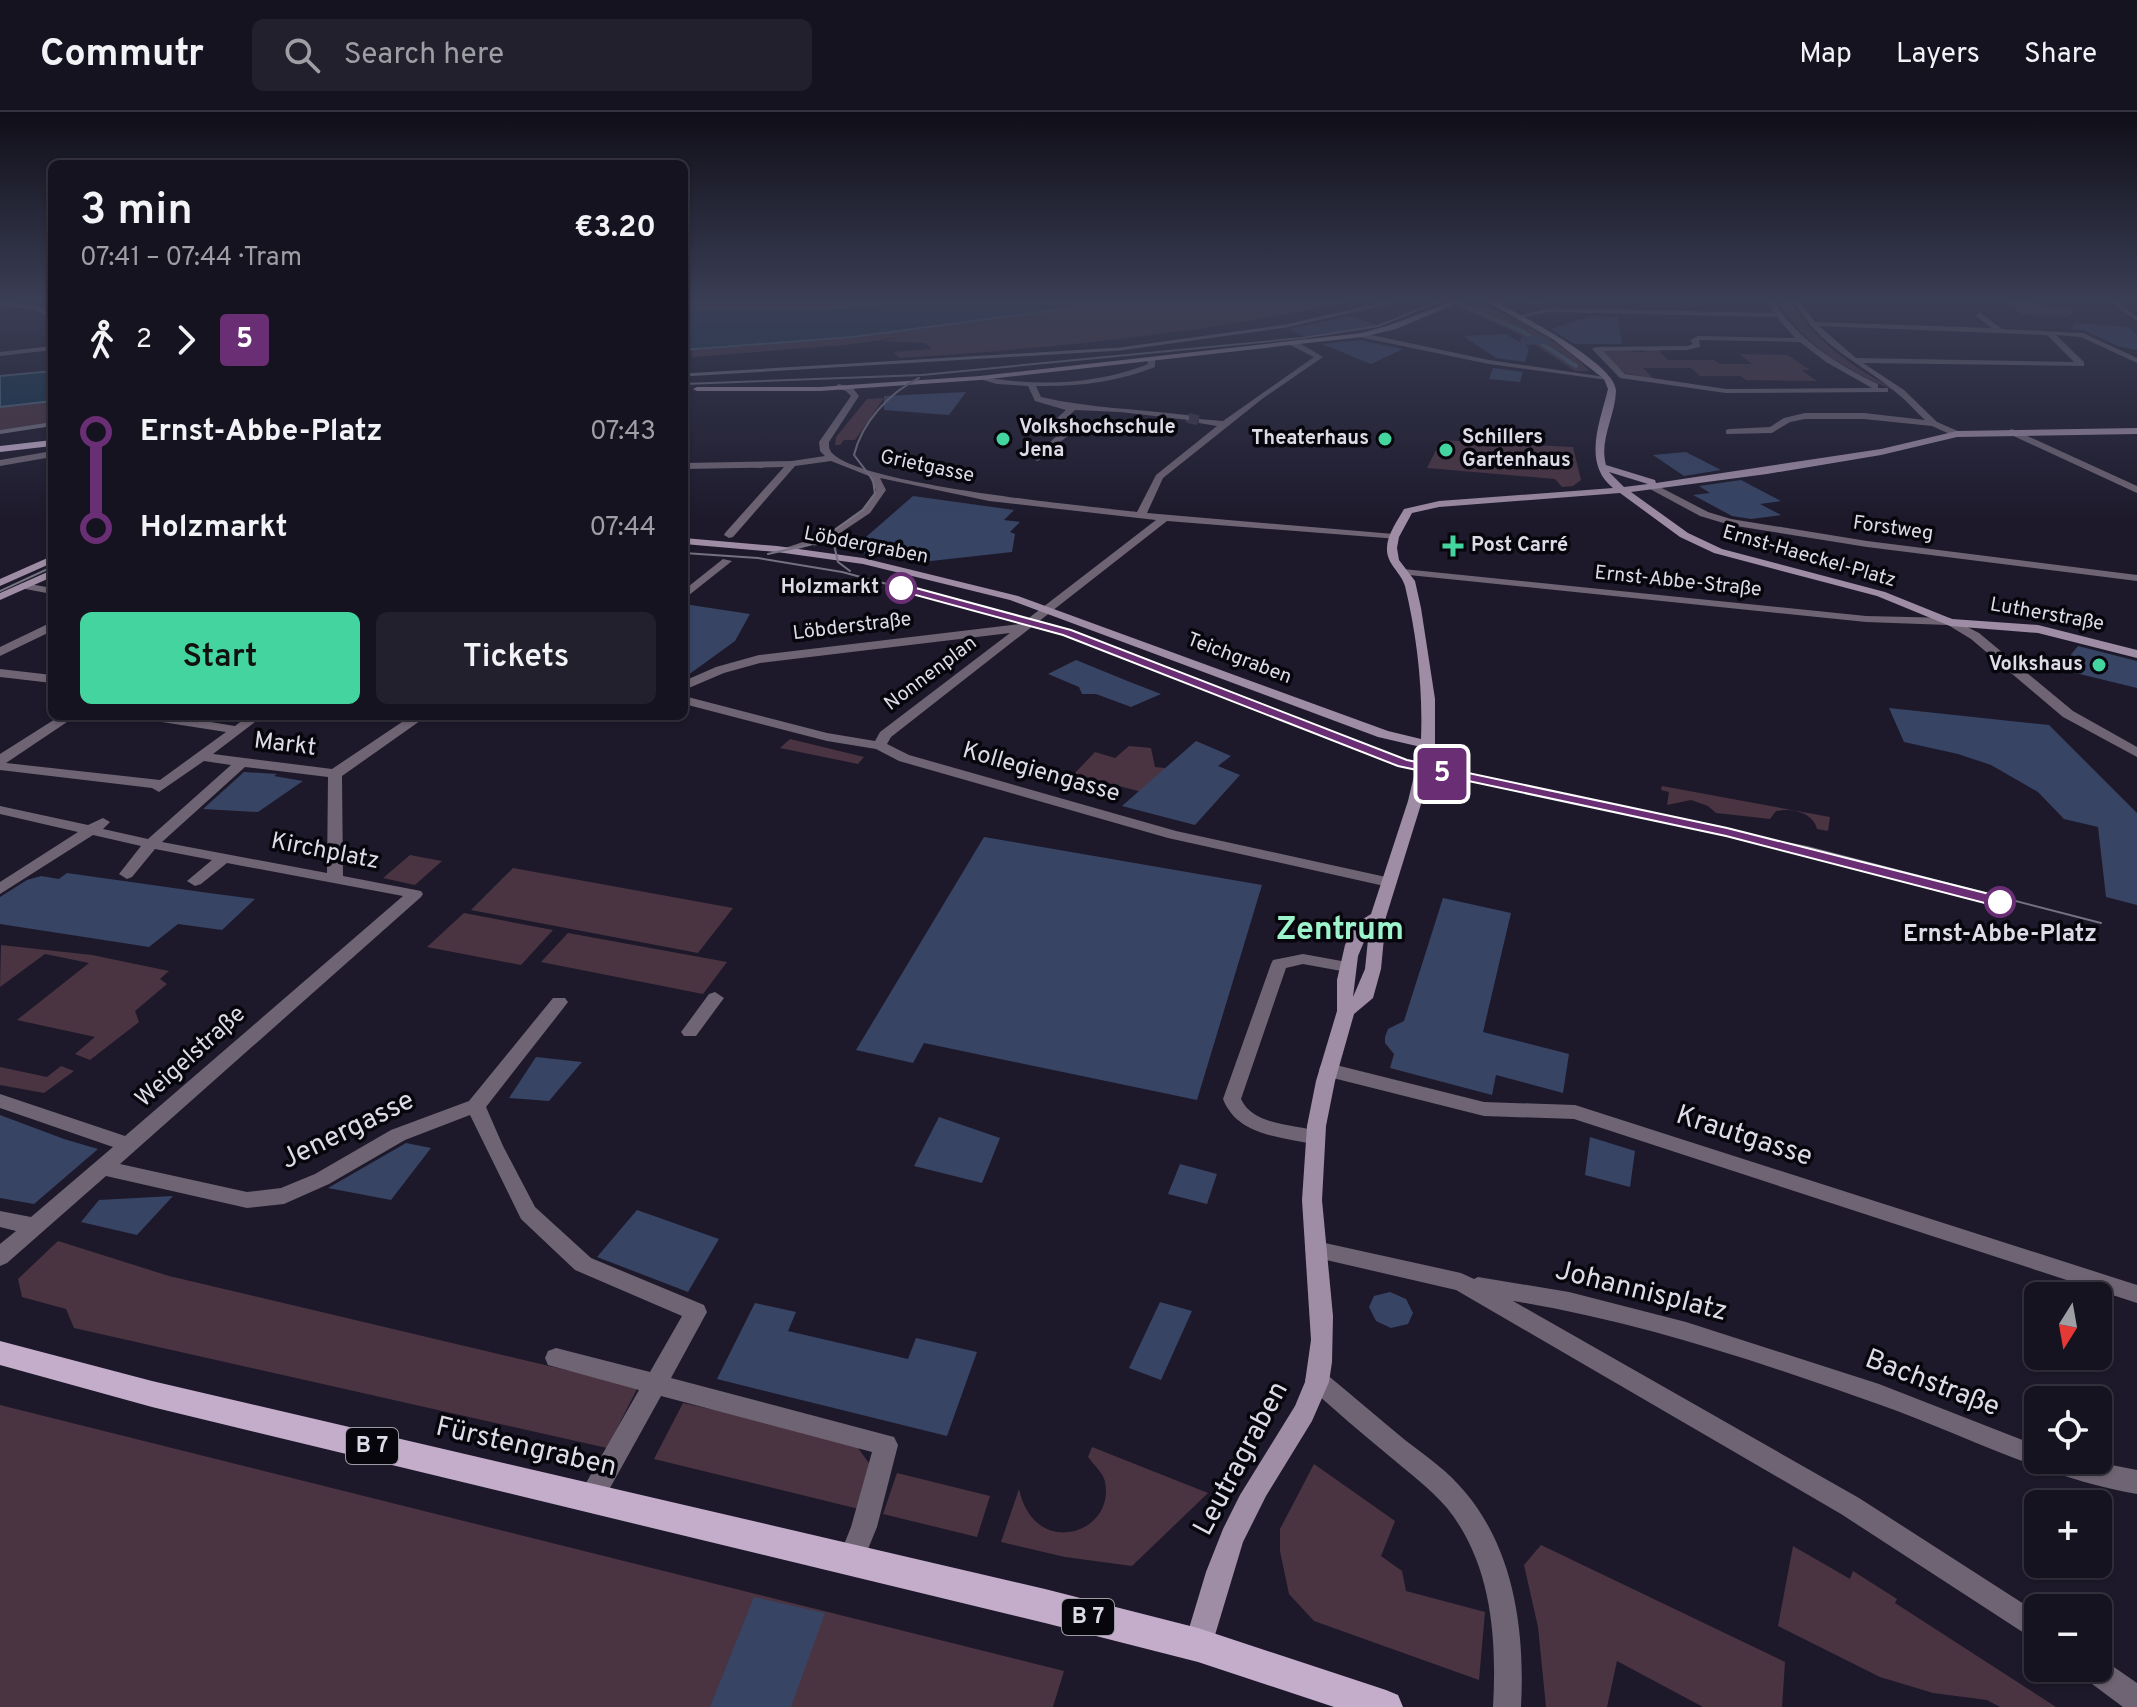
<!DOCTYPE html>
<html lang="en">
<head>
<meta charset="utf-8">
<style>
	:root { --surface:#161320; --page:#23202d; --text:#f1f3f6; --muted:#9e9ea5; --line:#35323e; --accent:#44d49f }
	body { margin:0; font-family:Overpass,sans-serif; background:var(--page); color:var(--text); height:100vh; display:flex; flex-direction:column; font-size:30px; white-space:nowrap }
	* { box-sizing:border-box; margin:0 }
	p { font-size:26px; color:var(--muted) }
	.icon { flex:none; width:44px; height:44px; fill:none; stroke:currentColor; stroke-width:2; stroke-linecap:round; stroke-linejoin:round }
	.map { position:relative; flex:1; overflow:hidden }
	.drawer { position:absolute; left:48px; top:48px; width:640px; height:560px; display:flex; flex-direction:column; background:var(--surface); border-radius:12px; box-shadow:0 2px 6px #0004,0 0 0 2px var(--line) }
	.drawer>* { flex:none }
	.badge { padding:0 16px; border-radius:6px; font-size:28px; line-height:52px }
	.needle { width:52px; rotate:191deg }
	.tools { position:absolute; left:2024px; top:1170px; display:grid; gap:16px }
	.tools a { display:grid; place-items:center; width:88px; height:88px; border-radius:12px; background:var(--surface); box-shadow:0 2px 6px #0004,0 0 0 2px var(--line); font-size:40px }
	.map>.badge { position:absolute; translate:-50% -50%; box-shadow:0 0 0 4px #fff }
	.legs { display:flex; align-items:center; gap:12px; height:88px; padding:0 32px; font-size:26px }
	.legs p { margin-inline-start:auto }
	.headline { display:flex; align-items:center; justify-content:space-between; height:136px; padding:0 32px }
	h1 { font-size:44px; font-weight:600; line-height:60px }
	.button { display:flex; gap:16px; margin-top:auto; padding:16px 32px }
	.button a { flex:1; height:92px; border-radius:12px; background:var(--accent); color:#111; font-size:32px; font-weight:600; line-height:92px; text-align:center }
	.button a+a { background:var(--page); color:var(--text) }
	ul { padding:0 32px; list-style:none }
	li { display:flex; align-items:center; gap:28px; height:96px; font-size:30px }
	li i { display:grid; place-items:center; width:12px; height:100%; margin:0 10px; background:currentColor }
	li i::after { content:''; width:20px; height:20px; margin:-10px; border:6px solid; border-radius:50%; background:var(--surface) }
	li p { margin-inline-start:auto }
	li:first-child i { background:linear-gradient(#0000 50%,currentColor 0) }
	li:last-child i { background:linear-gradient(currentColor 50%,#0000 0) }
	header { display:flex; align-items:center; gap:48px; box-sizing:border-box; height:112px; padding:0 40px; background:var(--surface); border-bottom:2px solid var(--line) }
	header strong { font-size:38px }
	nav { display:flex; gap:44px; margin-inline-start:auto; font-size:28px }
	.search { width:560px; height:72px; background:var(--page); display:flex; align-items:center; gap:20px; box-sizing:border-box; padding:0 28px; border-radius:12px; color:var(--muted); font-size:30px }
	.map>svg:first-child { display:block }
	.green { fill:#4a3441 }
	.water { fill:#11344c; stroke:#4e667a; stroke-width:2 }
	.lines { fill:none; stroke-linecap:round; stroke-linejoin:round }
	.stream { stroke:#4e667a; stroke-width:4 }
	.building { fill:#374464 }
	.street-tunnel-far1 { stroke:#3a3647; stroke-width:8; stroke-dasharray:8 4; stroke-linecap:butt }
	.street-tunnel { stroke:#3a3647; stroke-width:10; stroke-dasharray:10 5; stroke-linecap:butt }
	.street { fill:#6f6473; fill-rule:evenodd }
	.secondary { fill:#9f8da5; fill-rule:evenodd }
	.primary { fill:#c4adcb; fill-rule:evenodd }
	.tram { stroke:#747180; stroke-width:2 }
	.rail-far1 { stroke:#747180; stroke-width:3 }
	.rail { stroke:#747180; stroke-width:4 }
	.line-1 { fill:#6a2e74; stroke:#fff; stroke-width:2 }
	.poi-dot { fill:#44d49f; stroke:#07060d; stroke-width:3 }
	.stop-1-dot { fill:#fff; stroke:#6a2e74; stroke-width:4 }
	.labels { text-anchor:middle; dominant-baseline:central; stroke-width:7; stroke-linejoin:round; paint-order:stroke }
	.far-poi-label { font-size:20px; font-weight:bold; fill:#dddbe7; stroke:#07060d; text-anchor:start }
	.far-street-label { font-size:20px; fill:#dddbe7; stroke:#07060d }
	.far-stop-label { font-size:20px; font-weight:bold; fill:#dddbe7; stroke:#07060d; text-anchor:end }
	.shield { fill:#07060d; stroke:#9d9ba6; stroke-width:2 }
	.shield-label { font-size:22px; font-weight:bold; fill:#dddbe7 }
	.street-label { font-size:24px; fill:#dddbe7; stroke:#07060d }
	.stop-label { font-size:24px; font-weight:bold; fill:#dddbe7; stroke:#07060d }
	.near-street-label { font-size:28px; fill:#dddbe7; stroke:#07060d }
	.district-label { font-size:32px; font-weight:bold; fill:#9cf3cc; stroke:#07060d }
</style>
</head>
<body>
<header>
<strong>Commutr</strong>
<div class="search"><svg class="icon" aria-label="search" viewBox="0 0 24 24"><circle cx="10" cy="10" r="6"/><path d="M15 15l6 6"/></svg>Search here</div>
<nav><a>Map</a><a>Layers</a><a>Share</a></nav>
</header>
<div class="map">
<svg width="2137" height="1595" viewBox="0 0 2137 1595">
	<rect width="100%" height="100%" fill="#1d192b"/>
	<path class="green" d="M684,187H939L842,196L684,197Z
		M1142,187H1360C1209,221 1055,236 899,246L894,240L932,237L925,231L881,229L902,225L846,233L692,245V238L852,225Z
		M1777,187H1789C1818,233 1850,252 1896,279C1849,259 1801,233 1777,187Z
		M1976,187H2040L2032,188L2038,193L2075,198L2068,205L2021,202L2011,191Z
		M1471,191C1500,194 1572,236 1589,259H1575L1517,221L1456,194Z
		M1649,237H1657L1668,248H1714L1720,252H1752L1739,242L1787,243L1810,258H1801L1817,269L1746,268L1741,264H1700L1691,256H1643L1654,267L1625,261L1600,238L1645,240Z
		M884,286L855,328H844L840,333H835L836,325L867,287Z
		M52,289V310L0,318V295Z
		M1441,328L1573,335L1581,368L1573,374L1562,375L1555,367L1427,356Z
		M790,627L864,645L858,652L780,636Z
		M1129,634L1151,636L1155,655L1165,656L1168,687L1074,662L1095,640L1115,646Z
		M1662,674L1830,705L1828,719L1817,717C1813,700 1791,696 1776,699L1770,707L1716,701L1708,694L1691,688L1667,693L1669,680L1661,678Z
		M410,743L442,749L415,773L383,766Z
		M513,756L733,796L698,841L471,798Z
		M464,801L553,818L521,853L427,835Z
		M568,821L727,850L703,882L541,850Z
		M1,833L92,843L169,859L160,867L167,872L135,899L139,910L90,948L75,942L95,925L17,908L89,851L45,842L0,875Z
		M61,954L74,959L44,981L0,973V955L47,965Z
		M58,1129L169,1164L638,1275L607,1336L74,1216L66,1197L22,1185L18,1167Z
		M683,1291L853,1329L871,1354L859,1397L654,1347Z
		M0,1293L1064,1559L1053,1595H0Z
		M1092,1335L1208,1381L1132,1454L1065,1445L1001,1430L1019,1377C1034,1448 1116,1422 1105,1370C1104,1362 1094,1353 1088,1345Z
		M1314,1352L1395,1409L1381,1444L1402,1459L1406,1479L1485,1500L1479,1568L1314,1509L1289,1482L1280,1439V1417Z
		M897,1361L990,1384L977,1425L883,1402Z
		M1541,1433L1785,1550L1782,1595H1703L1617,1549L1607,1595H1546L1538,1515L1524,1453Z
		M1793,1434L1850,1467L1853,1459L1897,1487L1895,1491L2056,1595H2000L1987,1588L1933,1581L1880,1565L1778,1514Z"/>
	<path class="water" d="M939,187H1143L852,225L684,238V197L842,196Z
		M52,259V289L0,295V264Z"/>
	<g class="lines">
		<path class="stream" d="M1462,193L1522,219L1576,254"/>
	</g>
	<path class="building" d="M1349,204L1379,213L1304,224L1288,217Z
		M1592,204L1618,205L1622,232H1574L1551,217Z
		M2073,211L2129,215L2137,223V238L2117,234L2084,218L2072,217Z
		M1506,222L1521,231L1520,227L1537,222L1554,232L1525,233L1529,236L1525,250L1496,246L1463,224Z
		M1360,228L1403,237L1371,252L1322,232Z
		M1493,256L1523,260L1520,270L1489,267Z
		M966,280L949,303L884,298V284Z
		M1686,340L1721,358L1684,364L1653,343Z
		M1741,368L1781,389L1760,392L1781,403L1751,407L1732,404L1693,383L1710,381L1699,374Z
		M913,384L1014,398L1004,408L1020,410L1010,420L1015,422L1012,440L922,450L850,439Z
		M684,492L750,502L735,529L684,566Z
		M2078,534L2137,549V576L2059,557Z
		M1076,548L1130,570L1161,582L1131,595L1096,582H1082L1079,575L1048,562Z
		M1889,596L2049,613L2137,701V793L2106,785L2098,715L2064,707L2038,680L1991,653L1958,642L1904,630Z
		M1196,629L1231,644L1218,654L1240,663L1195,713L1122,694Z
		M244,660L277,662L274,664L303,669L258,700L203,697Z
		M984,725L1262,773L1197,988L924,931L913,951L856,938Z
		M67,761L209,781L255,787L222,818L178,812L149,835L0,812V785L27,768L41,764L59,767Z
		M1443,786L1511,801L1483,920L1569,942L1563,981L1496,963L1492,983L1390,956L1394,942L1385,931V925L1388,917L1404,909Z
		M536,945L582,950L549,989L509,986Z
		M0,1003L64,1027L98,1037L34,1092L0,1086Z
		M939,1005L1000,1026L982,1071L914,1054Z
		M1590,1025L1635,1039L1630,1075L1585,1063Z
		M406,1031L431,1036L391,1088L328,1076Z
		M1180,1052L1217,1062L1207,1092L1168,1082Z
		M173,1084L137,1123L81,1110L99,1088Z
		M637,1098L719,1127L688,1180L597,1145Z
		M1390,1180L1406,1187L1413,1201L1408,1212L1391,1216L1376,1209L1369,1195L1374,1184Z
		M1160,1190L1192,1199L1161,1268L1129,1256Z
		M755,1191L796,1200L788,1219L908,1247L916,1226L977,1240L947,1324L717,1267Z
		M754,1485L825,1501L791,1595H710Z"/>
	<g class="lines">
		<path class="street-tunnel-far1" d="M1186,306L1199,308"/>
		<path class="street-tunnel" d="M1188,306L1202,309
			M812,430L837,420"/>
		<path class="street" d="M1496,187H1574L1540,191L1499,189Z
			M1766,187H1772C1798,228 1835,251 1878,272V276H1888V280L1726,281L1620,266L1592,237L1596,235L1687,234L1693,232L1690,228L1698,224L1795,226L1777,205L1549,200L1521,206L1517,204L1549,196L1774,201ZM1699,228L1800,230L1826,250L1872,276L1726,277L1625,262L1603,239L1687,238L1700,235Z
			M1792,187H1798L1815,210L1992,216L1976,204L1979,200L2002,217L2083,221L2137,246V251L2081,225L2056,223L2084,250V254L1863,251L1904,278L1937,310L1960,320V324H1954L1932,314L1864,307H1805L1790,310L1772,321L1726,322V318L1729,317L1770,315L1784,306L1805,301H1864L1925,308C1916,300 1908,290 1898,282C1855,246 1823,239 1792,187ZM1819,214L2047,223L2074,250L1856,246Z
			M0,190L38,194L52,201V206L36,198L0,194Z
			M1362,221L1489,248L1612,266L1608,268L1489,252L1359,225Z
			M1290,229H1296L1323,245L1262,287L1163,366L1147,401L1394,422L1398,423V427L1167,409L891,625L887,632L909,643L1176,719L1395,767L1397,770L1395,773L1389,775L1168,726L899,649L876,637L827,629L684,592V584L827,621L875,629L880,620L1010,521L760,551L724,561L684,578V569L716,555L759,543L1021,512L1156,408L989,389L880,366L886,378L870,401L837,423L832,420L833,418L862,397L876,378L869,364L831,349L795,354L733,425L729,426L724,423L725,421L784,355L684,357V351L792,349L825,344L820,339L819,330L851,284L846,279L835,276L838,272L852,275L859,284L829,330C829,336 829,337 832,341C861,373 1086,394 1137,400L1156,363L1217,314L1199,311V307L1223,309L1314,245L1290,233Z
			M52,234V238L0,244V240Z
			M1151,246L1155,248V255C1118,270 1076,275 1036,274L1041,285C1088,296 1138,297 1186,303L1189,304V308L1120,300L1075,298L1056,316L1070,318V322L1038,349L1035,348V344L1060,321L1045,317L1066,298L1035,289L1028,274L997,272L976,266L980,264C1033,275 1097,273 1148,252L1147,248Z
			M2012,317L2137,374V381L2009,322V318Z
			M52,339V345L0,354V348Z
			M1650,373H1656L1708,400L1731,407L1867,429L2137,463V469L1867,435L1730,413L1700,404L1650,377Z
			M812,427L817,430L816,432L784,441L779,438Z
			M723,447L732,449L684,487V478Z
			M1403,457L1866,504L1950,506L1979,521L2073,599L2137,635V645L2063,605L1971,527L1948,513L1866,510L1399,462V458Z
			M24,471L52,476V482L20,476V472Z
			M52,510V519L0,544V535Z
			M0,557L52,563V571L0,565Z
			M60,604H76L6,651L160,668L226,620L149,608L142,604H174L235,614L248,604H263L213,642L332,657L411,604H427L342,664L343,764L421,779L423,782L421,785L120,1052L247,1080L281,1076L315,1062L391,1018L469,989L553,886H565L568,890L565,894L486,995L503,1034L535,1095L591,1146L704,1193L707,1200L671,1266L894,1325L898,1333L877,1415L859,1459L850,1463L841,1459L837,1450L851,1415L872,1340L661,1284L600,1394L591,1398L582,1394L579,1386L582,1378L639,1278L548,1253L545,1246L548,1239L556,1236L650,1260L682,1204L575,1158L521,1107L470,1003L405,1028L329,1072L284,1092L247,1096L106,1064L7,1151L0,1154V1132L16,1119L0,1115V1099L31,1105L113,1035L0,996V982L125,1024L403,784L227,751L201,772L195,774L187,769L212,748L155,737L132,765L127,767L119,762L141,734L93,723L0,782V770L78,720L0,702V694L88,713L103,706L110,710L103,717L148,727L231,653L204,649L159,680L152,676L0,658V642ZM245,655L328,665L327,761L162,730Z
			M1303,842L1347,850L1355,855L1347,860L1303,852L1286,856L1241,987C1253,1014 1295,1012 1320,1020L1323,1025L1320,1030L1313,1032C1279,1025 1237,1023 1223,987L1271,852L1273,848Z
			M715,880L724,886L721,890L696,924H684L681,920L684,916L709,882Z
			M1328,951L1484,990L1575,993L2137,1173V1191L1574,1007L1484,1004L1321,963L1319,958L1321,953Z
			M1316,1129L1461,1161L1474,1167L1478,1165L1569,1180L1686,1210L1879,1272L2038,1334V1348H2086L2137,1358V1382C2044,1366 1963,1322 1875,1291C1757,1249 1636,1209 1513,1189L1859,1386L2038,1501V1530L1841,1402L1456,1178L1309,1144L1305,1138L1309,1132Z
			M1317,1258L1325,1261C1352,1283 1378,1306 1405,1328C1426,1344 1448,1359 1465,1380C1515,1439 1525,1521 1521,1595H1493C1497,1527 1492,1452 1447,1396C1430,1376 1408,1360 1388,1343C1361,1321 1335,1298 1309,1275L1305,1268L1309,1261Z
			M2098,1544L2137,1571V1595H2123L2084,1566L2080,1556H2098Z"/>
		<path class="secondary" d="M1459,187H1467L1396,217L1362,225L980,268L820,279H697L693,277L697,275H820L980,264L1362,221L1390,213Z
			M1488,188H1492C1517,201 1617,252 1616,279C1615,305 1599,328 1606,353L1655,368L1656,371L1881,337L1957,319L2137,316V322L1957,325L1881,343L1767,362L1631,380L1688,421L1722,437L1885,480L1952,507L2038,513L2137,538V546L2038,521L1950,514L1877,484L1714,441L1680,425L1620,381L1439,395L1412,401L1399,425L1397,436L1399,448L1415,469L1421,496L1435,587V633L1422,689L1386,805L1381,857L1373,886L1354,902L1335,969L1326,1014L1322,1088L1333,1204L1332,1250L1329,1270L1312,1309L1266,1384L1243,1430L1212,1533L1208,1543L1198,1547L1188,1543L1184,1533L1206,1460L1223,1417L1240,1383L1295,1294L1305,1270L1311,1228L1302,1088L1307,1014L1316,969L1337,899V868L1345,833L1355,812L1371,802L1408,689L1421,635L1378,625L1010,488L863,452L777,440L684,432V426L777,434L863,446L1018,484L1388,619L1421,627C1423,576 1417,524 1405,474C1401,460 1386,452 1387,436C1387,422 1398,408 1404,397L1439,389L1613,376C1582,351 1600,310 1608,277L1604,267L1554,228L1488,190ZM1609,360L1648,372L1624,375ZM1369,818L1365,857L1353,885L1358,844Z
			M52,444V451L0,474V467Z
			M52,458V465L0,488V481Z"/>
		<path class="primary" d="M52,328V334L0,340V334Z
			M0,1229L152,1269L1045,1477L1198,1516L1386,1578L1398,1583L1403,1595H1334L1198,1550L1045,1511L152,1295L0,1253Z"/>
		<path class="tram" d="M684,272L922,263L1302,226L1378,214L1444,187
			M833,419L863,398L875,382L873,368L854,343C862,310 889,281 919,266
			M834,433L838,450L850,459
			M684,441L758,446L842,460L1067,520L1383,645L1479,670
			M768,442L817,431
			M0,479L52,455
			M1540,683L1807,735L2101,811"/>
		<path class="rail-far1" d="M2110,187L2137,207
			M684,263L1120,237L1286,214L1404,187"/>
		<path class="rail" d="M0,320L52,312"/>
	</g>
	<linearGradient id="sky" x2="0" y2="1"><stop stop-color="#100e18"/><stop offset="0.46" stop-color="#3a3e55"/><stop offset="1" stop-color="#3a3e55" stop-opacity="0"/></linearGradient>
	<rect width="2137" height="410" fill="url(#sky)"/>
	<path class="line-1" d="M901,472L1071,518L1407,648L1727,716L2005,786L2008,790L2000,795L1726,724L1398,654L1063,523L897,478L896,476Z"/>
	<g class="poi-dot">
		<circle cx="1003" cy="327" r="8"/>
		<circle cx="1385" cy="327" r="8"/>
		<circle cx="1446" cy="338" r="8"/>
		<path d="M1449 422h8v8h8v8h-8v8h-8v-8h-8v-8h8z"/>
		<circle cx="2099" cy="553" r="8"/>
	</g>
	<g class="stop-1-dot">
		<circle cx="901" cy="476" r="14"/>
		<circle cx="2000" cy="790" r="14"/>
	</g>
	<g class="labels">
		<g class="far-poi-label">
			<text x="1019" y="316">Volkshochschule<tspan x="1019" dy="23">Jena</tspan></text>
			<text x="1462" y="326">Schillers<tspan x="1462" dy="23">Gartenhaus</tspan></text>
			<text x="1369" y="327" text-anchor="end">Theaterhaus</text>
			<text x="1471" y="434">Post Carré</text>
			<text x="2083" y="553" text-anchor="end">Volkshaus</text>
		</g>
		<g class="far-street-label">
			<text transform="translate(927 355) rotate(12)">Grietgasse</text>
			<text transform="translate(1893 417) rotate(8)">Forstweg</text>
			<text transform="translate(866 434) rotate(11)">Löbdergraben</text>
			<text transform="translate(1809 445) rotate(16)">Ernst-Haeckel-Platz</text>
			<text transform="translate(1678 470) rotate(6)">Ernst-Abbe-Straße</text>
			<text transform="translate(2047 503) rotate(10)">Lutherstraße</text>
			<text transform="translate(852 515) rotate(-7)">Löbderstraße</text>
			<text transform="translate(1239 547) rotate(21)">Teichgraben</text>
			<text transform="translate(931 562) rotate(-37)">Nonnenplan</text>
		</g>
		<g class="far-stop-label">
			<text x="879" y="476">Holzmarkt</text>
		</g>
		<g class="shield">
			<rect x="346" y="1316" width="52" height="36" rx="6"/>
			<rect x="1062" y="1487" width="52" height="36" rx="6"/>
		</g>
		<g class="shield-label">
			<text x="372" y="1334">B 7</text>
			<text x="1088" y="1505">B 7</text>
		</g>
		<g class="street-label">
			<text transform="translate(285 633) rotate(7)">Markt</text>
			<text transform="translate(1041 661) rotate(16)">Kollegiengasse</text>
			<text transform="translate(325 740) rotate(11)">Kirchplatz</text>
			<text transform="translate(191 945) rotate(-42)">Weigelstraße</text>
		</g>
		<g class="stop-label">
			<text x="2000" y="823">Ernst-Abbe-Platz</text>
		</g>
		<g class="near-street-label">
			<text transform="translate(348 1019) rotate(-26)">Jenergasse</text>
			<text transform="translate(1744 1025) rotate(18)">Krautgasse</text>
			<text transform="translate(1641 1180) rotate(14)">Johannisplatz</text>
			<text transform="translate(1932 1272) rotate(21)">Bachstraße</text>
			<text transform="translate(526 1336) rotate(13)">Fürstengraben</text>
			<text transform="translate(1242 1347) rotate(-62)">Leutragraben</text>
		</g>
		<g class="district-label">
			<text x="1340" y="819">Zentrum</text>
		</g>
	</g>
</svg>
<div class="tools">
<a><svg class="needle" viewBox="-14 -14 28 28"><path d="M0-13l5 13h-10z" fill="#e53935"/><path d="M0 13l5-13h-10z" fill="#9e9ea5"/></svg></a>
<a><svg class="icon" aria-label="locate" viewBox="0 0 24 24"><circle cx="12" cy="12" r="6"/><path d="M12 2v4M12 18v4M2 12h4M18 12h4"/></svg></a>
<a>+</a>
<a>−</a>
</div>
<b class="badge" style="left:1442px;top:662px;background:#6a2e74;color:#fff">5</b>
<section class="drawer">
<div class="headline"><div><h1>3 min</h1><p>07:41 – 07:44 · Tram</p></div><b>€3.20</b></div>
<div class="legs"><svg class="icon" aria-label="walk" viewBox="0 0 24 24"><circle cx="13" cy="4" r="2"/><path d="M13 8l-2 6 4 7M11 14l-3 7M7 12l3-4h3l4 4"/></svg>2<svg class="icon" aria-label="forward" viewBox="0 0 24 24"><path d="M9 5l7 7-7 7"/></svg><b class="badge" style="background:#6a2e74;color:#fff">5</b></div>
<ul>
<li><i style="color:#6a2e74"></i><b>Ernst-Abbe-Platz</b><p>07:43</p></li>
<li><i style="color:#6a2e74"></i><b>Holzmarkt</b><p>07:44</p></li>
</ul>
<div class="button"><a>Start</a><a>Tickets</a></div>
</section>
</div>
</body>
</html>
